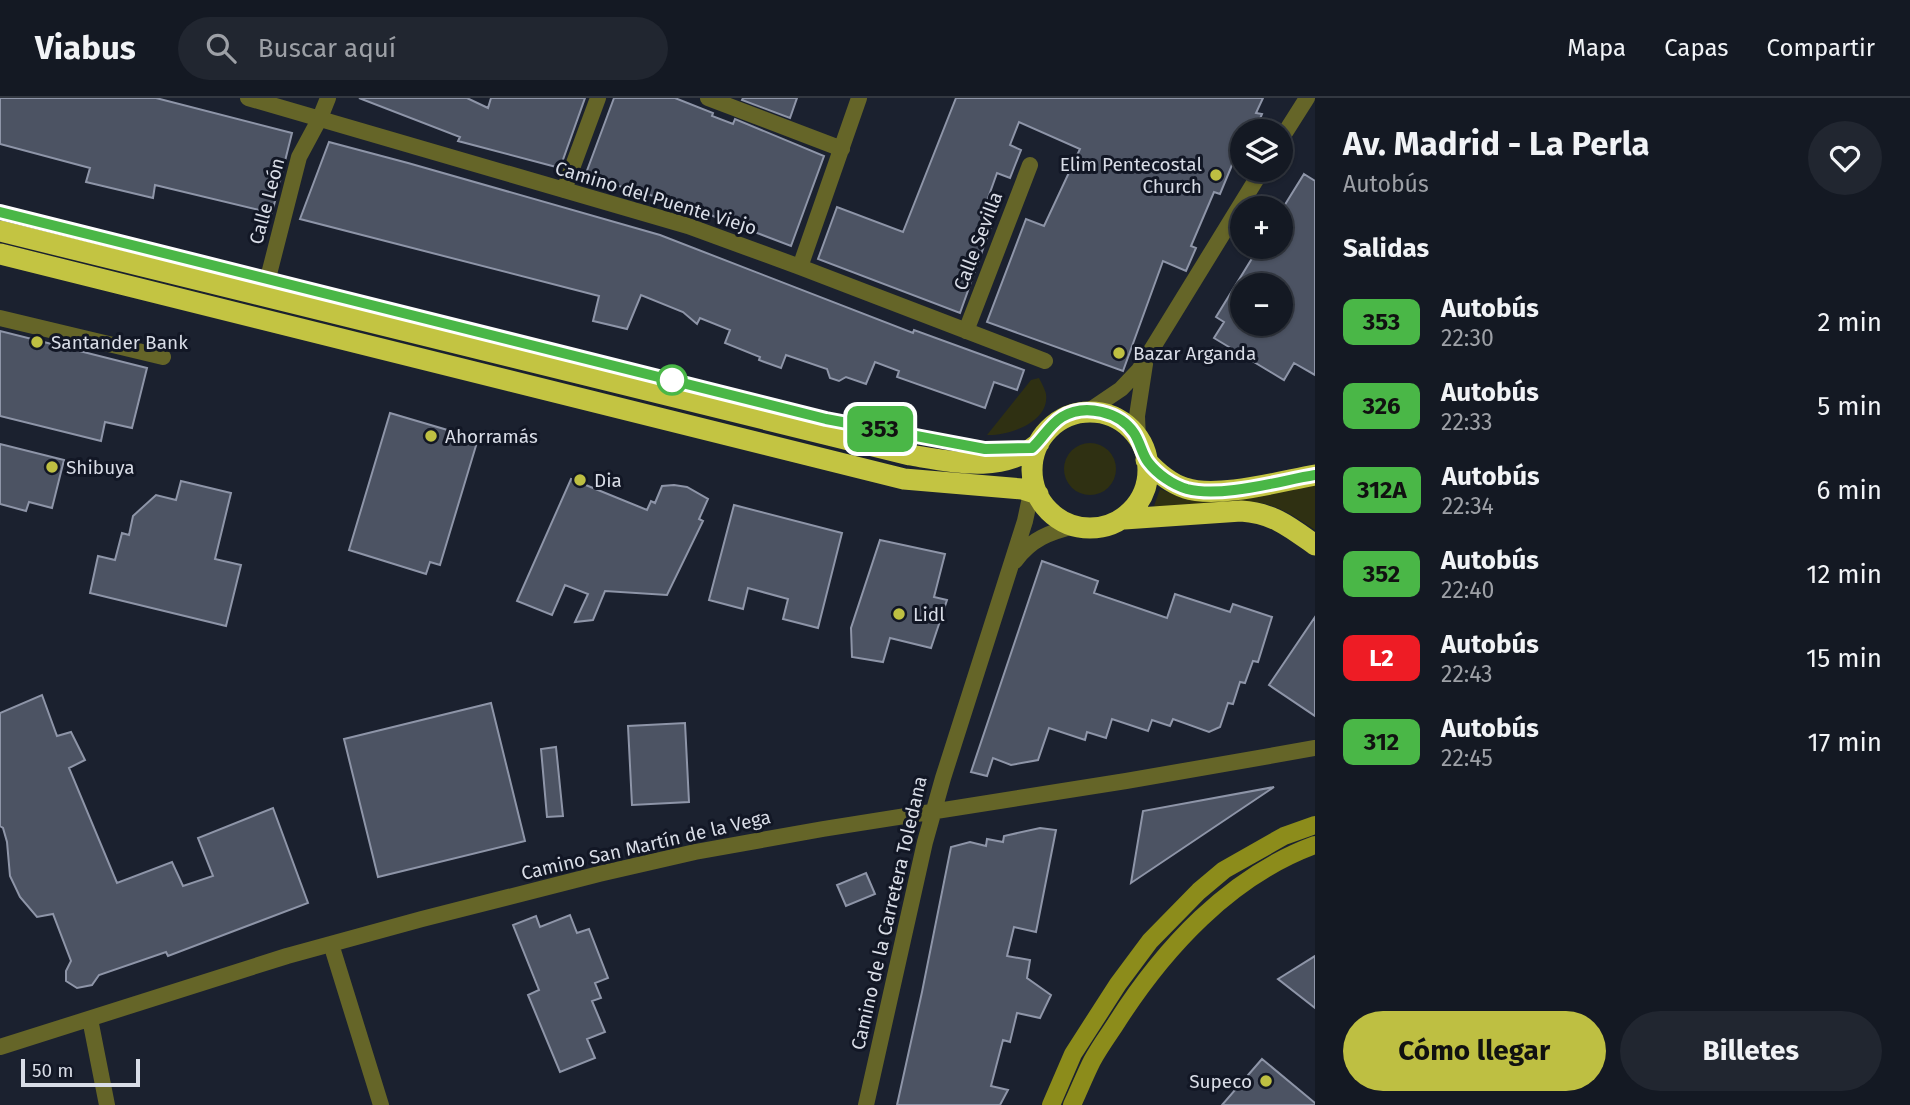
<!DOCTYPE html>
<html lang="es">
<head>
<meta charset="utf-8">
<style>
	:root { --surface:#141923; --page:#212630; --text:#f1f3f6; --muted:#9da0a6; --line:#333841; --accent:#bebf42 }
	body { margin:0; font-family:"Fira Sans",sans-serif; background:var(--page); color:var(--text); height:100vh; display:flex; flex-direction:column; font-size:26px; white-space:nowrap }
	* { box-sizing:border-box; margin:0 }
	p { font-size:23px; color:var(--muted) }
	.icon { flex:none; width:38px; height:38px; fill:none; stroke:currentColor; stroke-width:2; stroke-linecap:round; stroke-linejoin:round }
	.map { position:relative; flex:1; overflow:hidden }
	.sheet { display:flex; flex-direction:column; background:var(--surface); width:595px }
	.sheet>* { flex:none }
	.badge { padding:0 14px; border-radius:10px; font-size:24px; line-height:46px }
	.fabs { position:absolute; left:1230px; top:21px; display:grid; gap:14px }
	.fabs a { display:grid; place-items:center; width:63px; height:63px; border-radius:50%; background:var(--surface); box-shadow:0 2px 5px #0004,0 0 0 2px var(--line); font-size:35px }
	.scale { position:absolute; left:21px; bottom:18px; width:119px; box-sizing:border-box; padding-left:7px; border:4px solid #d9dde7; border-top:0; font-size:19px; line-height:24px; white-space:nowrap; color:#d9dde7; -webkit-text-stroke:5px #121725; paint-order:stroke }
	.map>.badge { position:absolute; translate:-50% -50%; box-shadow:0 0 0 4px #fff }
	h2 { padding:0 28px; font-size:26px; line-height:63px }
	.round { display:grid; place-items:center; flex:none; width:74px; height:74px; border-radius:37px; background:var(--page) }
	.summary { display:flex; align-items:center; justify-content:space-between; height:119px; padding:0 28px }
	h1 { font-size:33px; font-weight:700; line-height:52px }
	.button { display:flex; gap:14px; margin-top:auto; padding:14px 28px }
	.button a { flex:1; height:80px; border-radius:42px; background:var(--accent); color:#111; font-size:28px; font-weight:700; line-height:80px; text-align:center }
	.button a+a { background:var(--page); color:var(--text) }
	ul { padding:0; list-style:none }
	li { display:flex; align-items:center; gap:21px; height:84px; padding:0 28px }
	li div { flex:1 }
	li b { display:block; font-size:26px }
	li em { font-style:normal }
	li .badge { min-width:77px; font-weight:700; text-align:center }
	header { display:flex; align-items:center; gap:42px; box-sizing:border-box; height:98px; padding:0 35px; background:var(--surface); border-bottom:2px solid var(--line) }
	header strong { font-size:33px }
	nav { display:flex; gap:38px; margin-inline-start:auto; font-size:24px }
	.search { width:490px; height:63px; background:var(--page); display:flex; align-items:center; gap:18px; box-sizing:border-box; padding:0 24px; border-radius:38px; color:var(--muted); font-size:26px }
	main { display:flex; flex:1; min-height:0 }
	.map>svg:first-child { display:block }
	.green { fill:#2f3012 }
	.building { fill:#4c5363; stroke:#8e95a8; stroke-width:2; fill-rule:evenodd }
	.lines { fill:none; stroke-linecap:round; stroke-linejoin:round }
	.street { stroke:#656528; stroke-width:16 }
	.secondary { stroke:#8c8c1b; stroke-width:18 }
	.highway { stroke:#c3c442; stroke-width:21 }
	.line-casing { stroke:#fff; stroke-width:16 }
	.line { stroke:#4ab747; stroke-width:10 }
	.poi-dot { fill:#bebf42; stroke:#121725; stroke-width:2.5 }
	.stop-dot { fill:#fff; stroke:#4ab747; stroke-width:3.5 }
	.labels { text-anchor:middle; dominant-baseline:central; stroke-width:6; stroke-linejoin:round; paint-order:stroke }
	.poi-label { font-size:19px; fill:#d9dde7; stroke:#121725; text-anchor:start }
	.street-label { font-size:19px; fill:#d9dde7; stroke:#121725 }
</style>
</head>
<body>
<header>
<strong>Viabus</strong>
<div class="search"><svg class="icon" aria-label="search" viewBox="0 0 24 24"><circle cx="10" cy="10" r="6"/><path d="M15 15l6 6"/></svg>Buscar aquí</div>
<nav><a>Mapa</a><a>Capas</a><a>Compartir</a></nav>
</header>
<main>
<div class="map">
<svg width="1315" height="1007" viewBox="0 0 1315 1007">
	<rect width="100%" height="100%" fill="#1b212f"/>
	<path class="green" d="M1039,280C1041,284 1045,291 1046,296C1050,324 1009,338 987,337L1031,282Z
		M1064 371a26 26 0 1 1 52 0a26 26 0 1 1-52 0Z
		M1315,386V432C1295,419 1279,407 1255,404L1163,409L1154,408L1160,391L1182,400Z"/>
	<path class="building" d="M0,0H156L292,35L272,115L155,87L153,100L86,84L90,70L0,46Z
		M359,0H467L488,10L491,0H585L560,70L458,43L460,39Z
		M614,0H675L713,15L712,18L733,26L735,21L824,58L791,148L700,113L701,112L585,78Z
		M743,0H797L790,20L742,2Z
		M956,0H1263L1256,15L1262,16L1255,33H1242V43L1220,96L1214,94L1191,148L1196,150L1186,173L1163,163L1123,273L987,224L1026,121L1044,128L1080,51L1019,24L1010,47L1021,52L1010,80L997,75L987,103L999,106L960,215L818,161L837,109L903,134Z
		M329,44L408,65L660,137L913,235L914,232L1024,272L1017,292L994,284L985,310L897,279L899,273L875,264L866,286L846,279L839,283L830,280L827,271L786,257L781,270L759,262L760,259L725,245L730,232L700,220L697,226L683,214L641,197L627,231L593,223L599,198L300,121Z
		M1304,76L1315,83V277L1294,265L1284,282L1214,240L1224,224L1216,219L1259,149H1281V113ZM1242,187H1281V226H1242Z
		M0,233L147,270L132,330L105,324L101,343L0,318Z
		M390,315L478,341L440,467L430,464L426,476L349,452Z
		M0,346L64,362L52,410L29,404L26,413L0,406Z
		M571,381L647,412L651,403L655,405L662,388L674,387L687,389L708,401L699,421L703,423L667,497L605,493L593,522L575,524L588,496L565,487L552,517L517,503Z
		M181,383L231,395L215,461L241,467L226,528L90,495L98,458L115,462L122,435L129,437L133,418L156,397L176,402Z
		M734,407L842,435L818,530L783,521L788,501L748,490L743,511L709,502Z
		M880,442L945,456L934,499L947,502L931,550L890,540L883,564L852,559L851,530Z
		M1042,463L1098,483L1094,495L1167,520L1175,496L1230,514L1233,506L1272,519L1258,564L1253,563L1245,585L1240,584L1233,606L1228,605L1220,629L1209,634L1173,621L1170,628L1152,622L1148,633L1112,621L1106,640L1087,634L1085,642L1049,630L1038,662L1011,667L993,660L987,678L971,674Z
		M1315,519V618L1269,587Z
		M42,597L57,638L71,634L85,662L69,670L117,785L172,764L183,788L213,778L198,740L273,710L308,805L168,858L166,854L99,877L92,887L77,890L66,883V873L71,863L53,816L37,819L20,799L10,778L7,744L3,730L0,728V615Z
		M491,605L525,743L378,779L344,641Z
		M685,625L689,704L632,707L628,628Z
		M556,649L563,718L547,719L541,651Z
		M1274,689L1131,785L1143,713Z
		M1040,730L1056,732L1036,834L1014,829L1007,858L1030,862L1027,880L1051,897L1040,920L1017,915L1010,944L1003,942L991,988L1008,992L1000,1007H897L922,894L951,749L970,744L986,748L987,741L1003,744L1004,738Z
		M866,775L875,796L846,808L837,787Z
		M570,817L577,835L589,831L608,880L595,885L601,900L592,903L605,934L587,941L595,960L560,974L528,897L539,892L513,827L536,818L540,829Z
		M1315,858V910L1278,881Z
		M1262,961L1315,1005V1007H1222Z"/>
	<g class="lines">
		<path class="street" d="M248,0L688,128L800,169L1045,263
			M708,0L842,51
			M1281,41L1307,0
			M564,92L598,0
			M800,169L859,0
			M268,180L299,59L320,20L328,0
			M0,220L163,259
			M966,233L1030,67
			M1090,312L1121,291L1139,272L1262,72
			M1138,342L1137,318L1145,266
			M1015,463C1031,441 1050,434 1075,428
			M331,846L381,1007
			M90,921L107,1007
			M0,949L287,858L422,821L599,776L695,754L823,731L1126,683L1315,650
			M866,1007L925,744L943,680L1025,423L1034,381"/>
		<path class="secondary" d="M1051,1007L1073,956L1118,886L1150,843L1199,793L1224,772L1284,738L1315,727
			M1072,1007C1079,992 1085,977 1092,963C1099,950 1107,939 1115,927C1163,851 1230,778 1315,747"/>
		<path class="highway" d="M0,133L910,357C953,364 1003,376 1039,345
			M0,156L904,381L1022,391L1038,396
			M1032 372a58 58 0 1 1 116 0a58 58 0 1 1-116 0Z
			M1146,362C1157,374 1169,385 1185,390C1217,401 1281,383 1315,377
			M1124,421L1241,413C1273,415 1290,429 1315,447"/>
	</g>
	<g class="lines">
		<defs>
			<path id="line" d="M0,114L826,321L985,351L1032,350C1043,340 1049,327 1062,319C1085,305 1120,314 1134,335C1140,344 1142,356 1148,364C1157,376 1173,387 1187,391C1222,400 1279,383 1315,377"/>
		</defs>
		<use href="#line" class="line-casing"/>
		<use href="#line" class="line"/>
	</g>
	<g class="poi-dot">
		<circle cx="1216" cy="77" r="7"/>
		<circle cx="37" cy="244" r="7"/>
		<circle cx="1119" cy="255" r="7"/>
		<circle cx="431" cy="338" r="7"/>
		<circle cx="52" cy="369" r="7"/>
		<circle cx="580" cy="382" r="7"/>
		<circle cx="899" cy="516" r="7"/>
		<circle cx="1266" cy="983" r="7"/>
	</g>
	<circle class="stop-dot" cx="672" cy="282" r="14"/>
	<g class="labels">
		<g class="poi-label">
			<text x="1202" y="66" text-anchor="end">Elim Pentecostal<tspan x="1202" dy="22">Church</tspan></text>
			<text x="51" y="244">Santander Bank</text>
			<text x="1133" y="255">Bazar Arganda</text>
			<text x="445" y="338">Ahorramás</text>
			<text x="66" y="369">Shibuya</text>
			<text x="594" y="382">Dia</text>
			<text x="913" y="516">Lidl</text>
			<text x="1252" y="983" text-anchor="end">Supeco</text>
		</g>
		<g class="street-label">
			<text transform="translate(656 100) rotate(17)">Camino del Puente Viejo</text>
			<text transform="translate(267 103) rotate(-75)">Calle León</text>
			<text transform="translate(978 143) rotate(-69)">Calle Sevilla</text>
			<text transform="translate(646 747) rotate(-13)">Camino San Martín de la Vega</text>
			<text transform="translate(889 815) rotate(-77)">Camino de la Carretera Toledana</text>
		</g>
	</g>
</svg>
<div class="fabs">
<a><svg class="icon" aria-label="layers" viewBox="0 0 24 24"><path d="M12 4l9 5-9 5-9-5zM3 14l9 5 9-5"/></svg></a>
<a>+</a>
<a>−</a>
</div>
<div class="scale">50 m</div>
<b class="badge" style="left:880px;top:331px;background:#4ab747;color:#111">353</b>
</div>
<section class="sheet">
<div class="summary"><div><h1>Av. Madrid - La Perla</h1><p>Autobús</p></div><a class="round"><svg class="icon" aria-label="heart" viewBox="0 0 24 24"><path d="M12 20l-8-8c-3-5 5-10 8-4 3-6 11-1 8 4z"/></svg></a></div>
<h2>Salidas</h2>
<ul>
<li><span class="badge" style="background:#4ab747;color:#111">353</span><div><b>Autobús</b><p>22:30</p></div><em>2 min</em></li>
<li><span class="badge" style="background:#4ab747;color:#111">326</span><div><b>Autobús</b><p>22:33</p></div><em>5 min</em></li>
<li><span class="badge" style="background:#4ab747;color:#111">312A</span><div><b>Autobús</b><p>22:34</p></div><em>6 min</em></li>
<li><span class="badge" style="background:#4ab747;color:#111">352</span><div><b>Autobús</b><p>22:40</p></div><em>12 min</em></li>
<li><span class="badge" style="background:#ee1c25;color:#fff">L2</span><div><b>Autobús</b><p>22:43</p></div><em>15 min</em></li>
<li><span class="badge" style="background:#4ab747;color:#111">312</span><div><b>Autobús</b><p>22:45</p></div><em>17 min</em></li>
</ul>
<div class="button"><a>Cómo llegar</a><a>Billetes</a></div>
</section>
</main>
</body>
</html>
